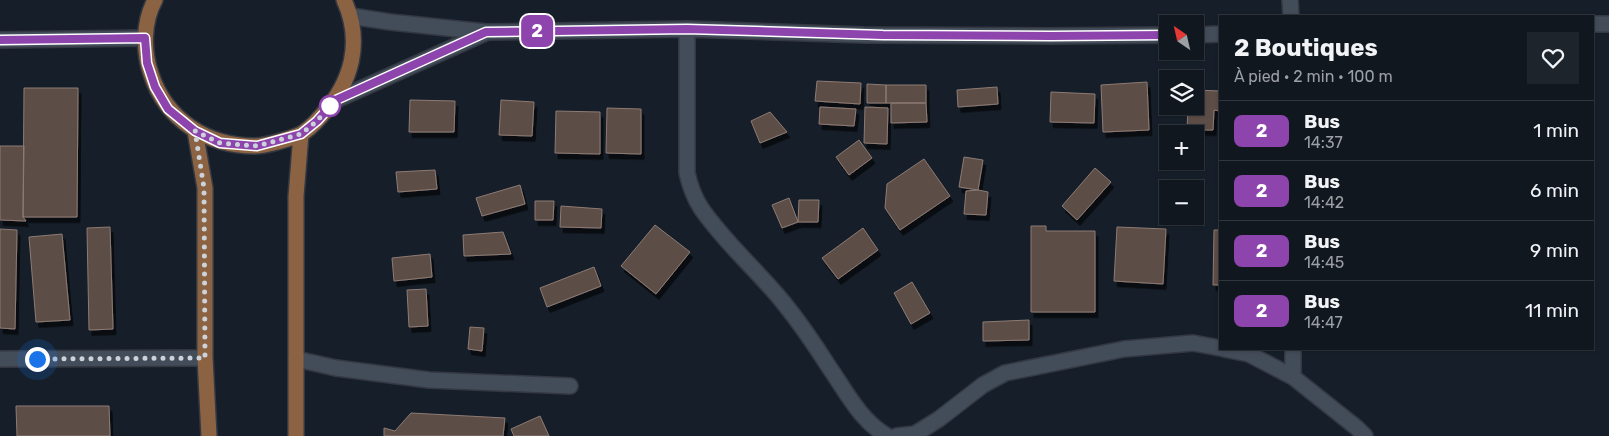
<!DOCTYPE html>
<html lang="fr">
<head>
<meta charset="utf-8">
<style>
	:root { --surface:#10171f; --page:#1e242c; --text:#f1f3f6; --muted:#9c9fa4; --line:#30363d }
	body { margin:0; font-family:Rubik,sans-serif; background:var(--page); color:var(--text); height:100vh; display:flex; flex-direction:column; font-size:19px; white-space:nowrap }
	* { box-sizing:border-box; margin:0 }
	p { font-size:16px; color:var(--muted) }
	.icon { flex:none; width:28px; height:28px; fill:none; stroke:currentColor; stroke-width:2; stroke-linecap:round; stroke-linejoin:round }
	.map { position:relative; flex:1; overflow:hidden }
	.details { position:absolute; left:1219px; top:15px; width:375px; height:335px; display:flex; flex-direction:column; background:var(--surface); border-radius:0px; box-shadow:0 1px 4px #0004,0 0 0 1px var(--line) }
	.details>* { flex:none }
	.badge { padding:0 10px; border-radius:8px; font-size:18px; line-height:32px }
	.needle { width:32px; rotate:326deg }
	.fabs { position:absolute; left:1159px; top:15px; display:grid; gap:10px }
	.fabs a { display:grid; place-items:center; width:45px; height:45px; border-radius:0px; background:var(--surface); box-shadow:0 1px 4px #0004,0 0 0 1px var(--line); font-size:25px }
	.you { position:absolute; width:25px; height:25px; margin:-12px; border:4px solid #fff; border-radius:50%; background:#1a73e8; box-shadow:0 0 0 8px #1a73e833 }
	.map>.badge { position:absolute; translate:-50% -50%; box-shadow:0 0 0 2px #fff }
	.round { display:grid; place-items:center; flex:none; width:52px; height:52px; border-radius:0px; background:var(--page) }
	.headline { display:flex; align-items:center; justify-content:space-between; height:85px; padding:0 15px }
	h1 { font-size:24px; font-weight:700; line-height:38px }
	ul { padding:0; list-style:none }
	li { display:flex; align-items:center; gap:15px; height:60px; padding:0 15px; border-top:1px solid var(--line) }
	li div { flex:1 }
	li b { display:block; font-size:19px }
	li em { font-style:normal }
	li .badge { min-width:55px; font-weight:700; text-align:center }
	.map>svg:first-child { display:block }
	.building { fill:#5d4d46; stroke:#8d7b74; filter:url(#shadow) }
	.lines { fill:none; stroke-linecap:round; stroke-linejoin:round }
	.minor-casing { stroke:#333842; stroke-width:18 }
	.major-casing { stroke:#333842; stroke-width:18 }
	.minor { stroke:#434c59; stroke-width:15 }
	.major { stroke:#8b6342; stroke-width:15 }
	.line-casing { stroke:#fff; stroke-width:11 }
	.line { stroke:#8e44ad; stroke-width:8 }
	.walk { stroke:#ccd2d9; stroke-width:5; stroke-dasharray:0 9 }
	.stop-dot { fill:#fff; stroke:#8e44ad; stroke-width:2.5 }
</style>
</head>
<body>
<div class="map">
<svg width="1609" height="436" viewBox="0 0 1609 436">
	<defs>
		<filter id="shadow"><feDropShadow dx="3" dy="5.5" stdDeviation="0" flood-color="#0009"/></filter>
	</defs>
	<rect width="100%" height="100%" fill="#161f29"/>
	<path class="building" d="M817,81L861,83L860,104L815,101Z
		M1147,82L1149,130L1103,132L1101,85Z
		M867,84L886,85V103H867Z
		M886,85H926V103H886Z
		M997,87L998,104L958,107L957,90Z
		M24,88H78L77,217H23Z
		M1195,90L1220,91V111L1214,110L1213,130H1187L1188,106H1195Z
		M1051,92L1095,94L1094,123L1050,122Z
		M410,100L455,101L454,132H409Z
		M501,100L534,102L532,136L499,135Z
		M891,103H926L927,122L891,123Z
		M820,107L856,109L854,126L819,124Z
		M865,107L888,108L887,144L864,143Z
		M607,108L641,109V154L606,153Z
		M556,111L600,112V154L555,153Z
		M770,112L787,132L760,143L751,121Z
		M859,140L872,158L849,175L836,157Z
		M0,146H24L23,217L26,221L0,220Z
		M964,157L983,160L978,190L959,187Z
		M924,159L950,196L900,230L885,208L887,184Z
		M1095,168L1111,182L1077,220L1062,206Z
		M435,170L437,189L398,192L396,172Z
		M520,185L525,204L482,216L476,198Z
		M978,190L988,192L986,215L964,214L966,191Z
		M1195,197H1200L1198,220L1171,218V216H1195Z
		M789,198L798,222L782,228L772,205Z
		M799,200H819L818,222H798Z
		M535,201H554L553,220H535Z
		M561,206L602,209L601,228L560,227Z
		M655,225L690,252L656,294L621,266Z
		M1031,226H1046V231H1095V312H1031Z
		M110,227L113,329L89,330L87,228Z
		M1117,227L1166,229L1163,284L1114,281Z
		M863,228L878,250L838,279L822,258Z
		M0,229L17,230L15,329L0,328Z
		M1214,230H1220V285H1213Z
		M503,232L511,254L464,256L463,235Z
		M62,234L70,320L36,322L29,237Z
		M430,254L432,277L394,281L392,258Z
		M594,267L601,286L547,307L540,288Z
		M912,282L930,313L911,324L894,293Z
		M426,289L428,326L409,327L407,290Z
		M1029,320V340L983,341V322Z
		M470,327L484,328L482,351L468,349Z
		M16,406H109L110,436H17Z
		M411,413L505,418L503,436H384V428L395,431Z
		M540,416L549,436H514L511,429Z"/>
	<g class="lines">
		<defs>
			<path id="minor" d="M1290,0L1291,16
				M351,16L390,22L486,32L687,29L864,35L1051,36L1168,35
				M1592,24H1609
				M687,29V173C690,186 693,196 701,208C724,242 757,270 783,302C800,323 815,345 829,367C847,393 860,420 887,436
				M1195,35L1220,34
				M0,40L145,38
				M336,100L485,33
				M1224,349L1249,354L1293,377L1357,428L1365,436
				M1293,349V377
				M0,359L205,358
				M296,359L336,368L429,380L570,386
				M897,436L915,434L939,419L983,385L1005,373L1124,349L1193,343L1220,348"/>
			<path id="major" d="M155,0C143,22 143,51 151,74C166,120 207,146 255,146C266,146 289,139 299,135C308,131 316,122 322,115C352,82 363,42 344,0
				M195,131L205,188V358L209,436
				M296,436V196L301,134"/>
		</defs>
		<use href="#minor" class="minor-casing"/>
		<use href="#major" class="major-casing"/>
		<use href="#minor" class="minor"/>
		<use href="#major" class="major"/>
	</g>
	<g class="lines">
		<defs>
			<path id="line" d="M0,40L145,38L147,63L155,87L168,109L195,131L220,143L257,146L301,134L317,121L336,100L486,32L687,29L883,35L1051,36L1168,35"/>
		</defs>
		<use href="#line" class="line-casing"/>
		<use href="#line" class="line"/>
		<path class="walk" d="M37,359L205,358L204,188L195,131L220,143L257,146L301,134L317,121L330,106"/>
	</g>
	<circle class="stop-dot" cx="330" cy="106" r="10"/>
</svg>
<div class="fabs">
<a><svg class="needle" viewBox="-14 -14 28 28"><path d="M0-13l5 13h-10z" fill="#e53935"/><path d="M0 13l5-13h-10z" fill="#9c9fa4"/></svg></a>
<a><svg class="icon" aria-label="layers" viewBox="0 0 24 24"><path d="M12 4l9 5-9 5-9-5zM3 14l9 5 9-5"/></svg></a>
<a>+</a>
<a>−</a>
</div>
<div class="you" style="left:37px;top:359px"></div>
<b class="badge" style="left:537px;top:31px;background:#8e44ad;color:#fff">2</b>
<section class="details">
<div class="headline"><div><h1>2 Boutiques</h1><p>À pied · 2 min · 100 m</p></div><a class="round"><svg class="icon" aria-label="heart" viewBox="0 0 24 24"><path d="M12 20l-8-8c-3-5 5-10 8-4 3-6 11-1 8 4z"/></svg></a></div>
<ul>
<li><span class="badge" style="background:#8e44ad;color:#fff">2</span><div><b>Bus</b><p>14:37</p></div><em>1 min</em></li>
<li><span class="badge" style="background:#8e44ad;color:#fff">2</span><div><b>Bus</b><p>14:42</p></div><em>6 min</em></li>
<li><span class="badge" style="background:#8e44ad;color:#fff">2</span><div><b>Bus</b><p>14:45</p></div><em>9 min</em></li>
<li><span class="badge" style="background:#8e44ad;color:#fff">2</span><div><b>Bus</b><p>14:47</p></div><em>11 min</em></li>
</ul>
</section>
</div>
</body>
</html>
